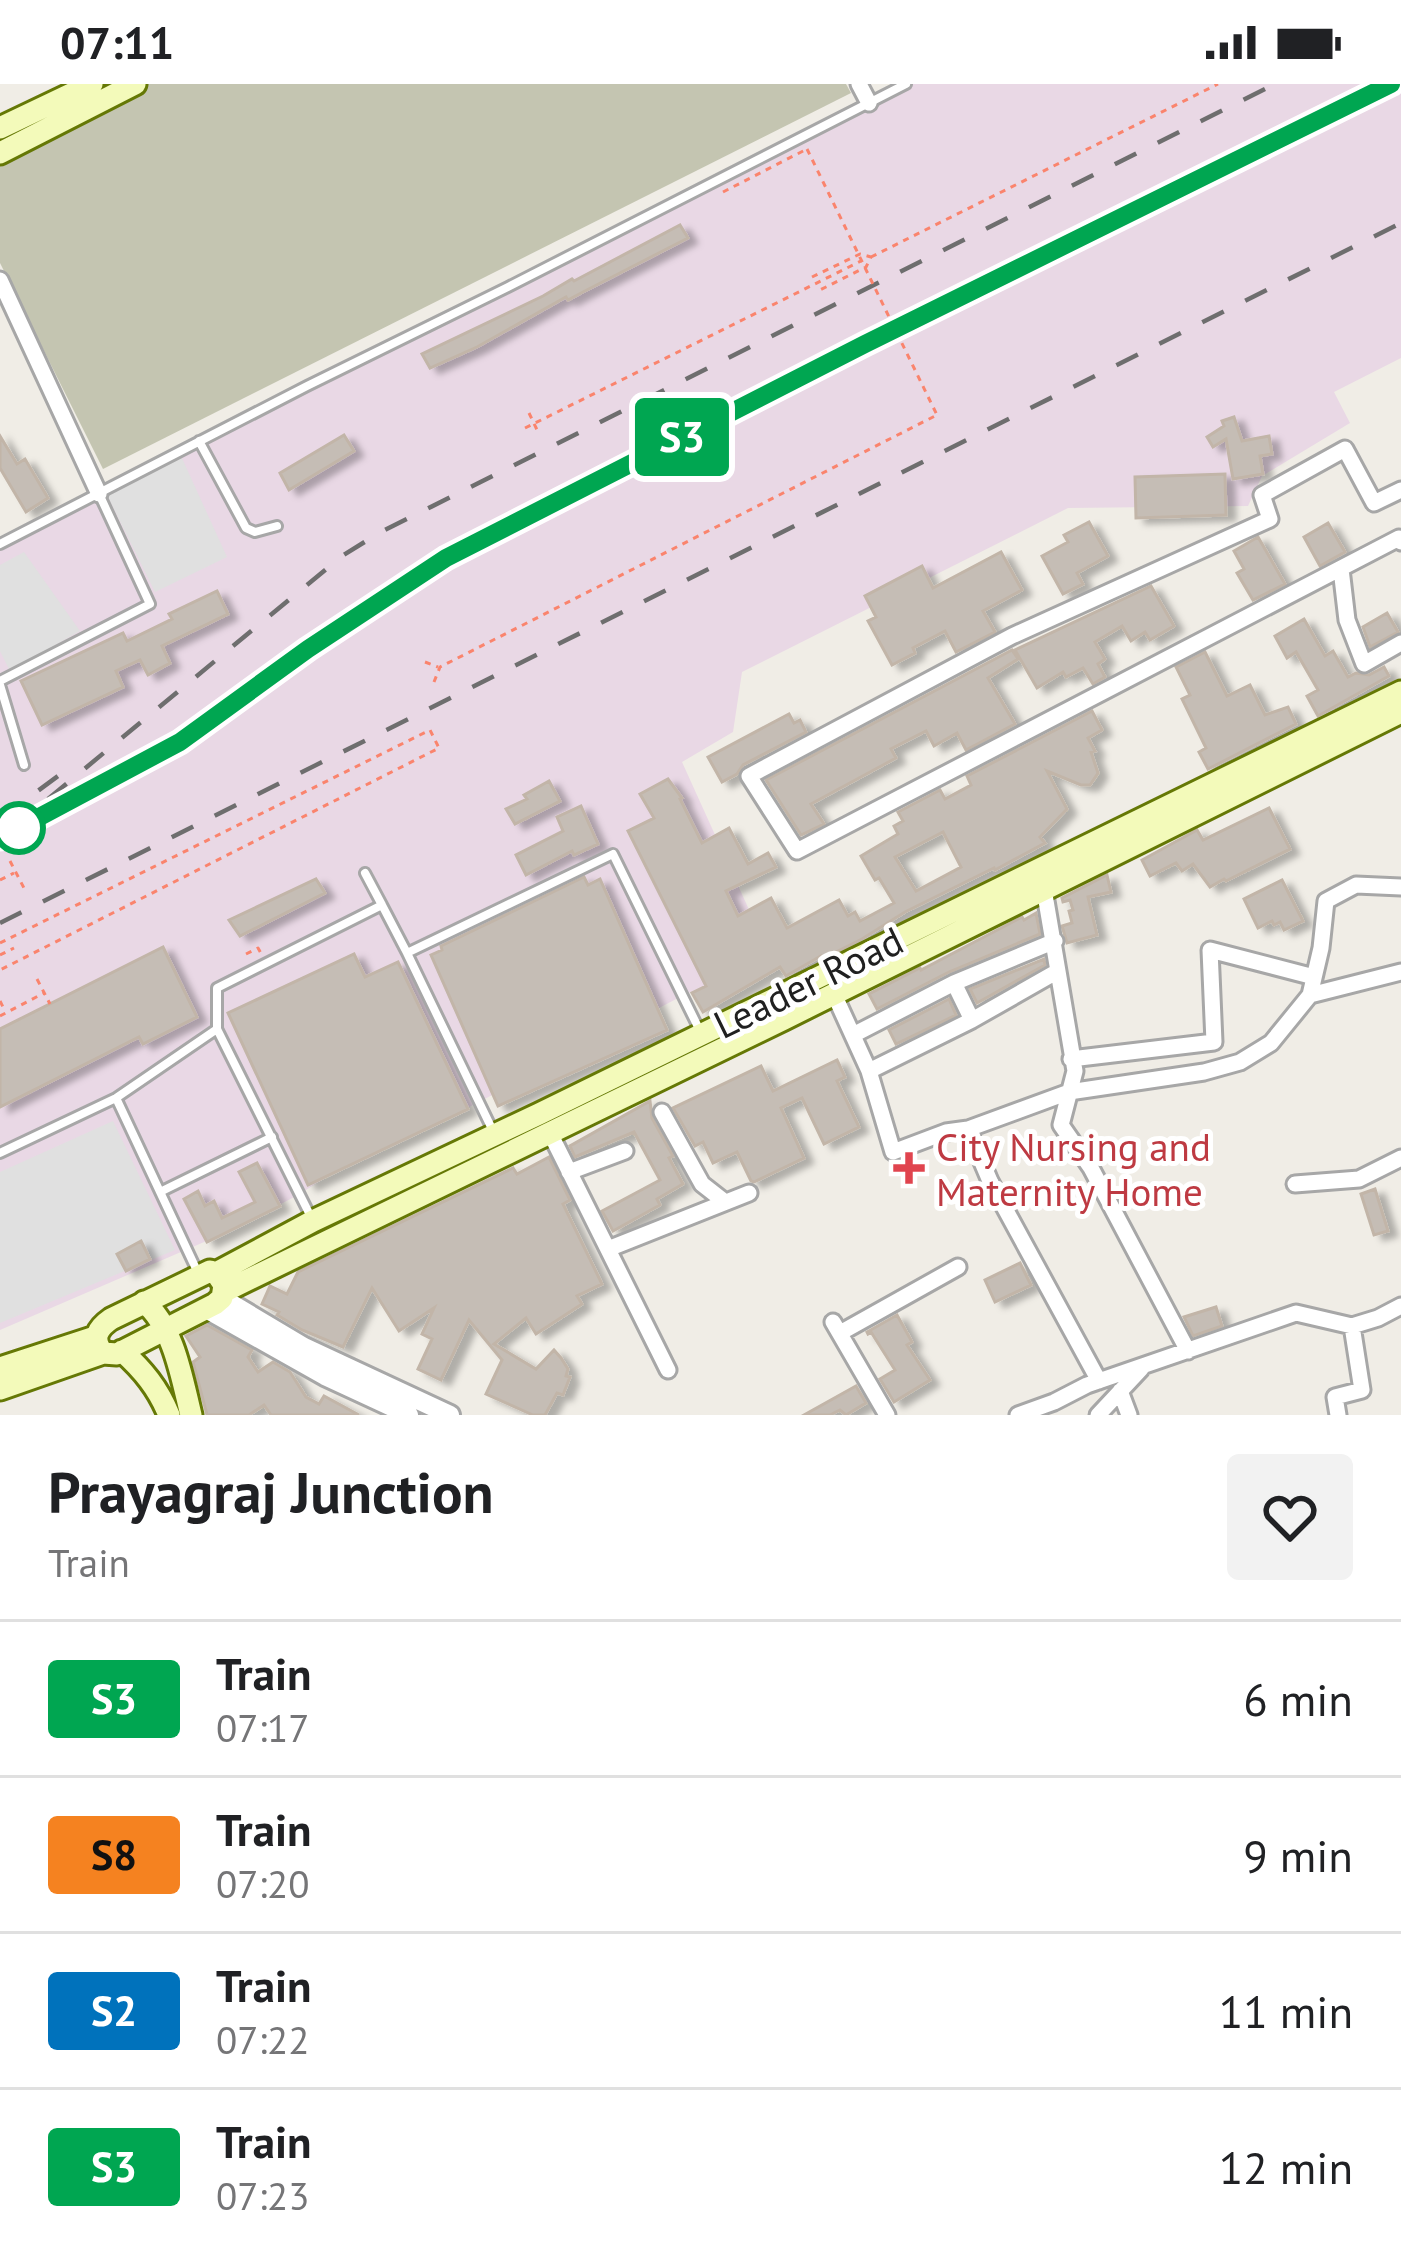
<!DOCTYPE html>
<html lang="en">
<head>
<meta charset="utf-8">
<style>
	:root { --surface:#fff; --page:#f2f2f2; --text:#202124; --muted:#757577; --line:#e0e0e0 }
	body { margin:0; font-family:"PT Sans",sans-serif; background:var(--page); color:var(--text); height:100vh; display:flex; flex-direction:column; font-size:45px; white-space:nowrap }
	* { box-sizing:border-box; margin:0 }
	p { font-size:39px; color:var(--muted) }
	.icon { flex:none; width:66px; height:66px; fill:none; stroke:currentColor; stroke-width:2; stroke-linecap:round; stroke-linejoin:round }
	.map { position:relative; height:1331px; overflow:hidden }
	.panel { display:flex; flex-direction:column; background:var(--surface); flex:1 }
	.panel>* { flex:none }
	.badge { padding:0 24px; border-radius:9px; font-size:42px; line-height:78px }
	.map>.badge { position:absolute; translate:-50% -50%; box-shadow:0 0 0 6px #fff }
	.round { display:grid; place-items:center; flex:none; width:126px; height:126px; border-radius:12px; background:var(--page) }
	.head { display:flex; align-items:center; justify-content:space-between; height:204px; padding:0 48px }
	h1 { font-size:57px; font-weight:700; line-height:90px }
	ul { padding:0; list-style:none }
	li { display:flex; align-items:center; gap:36px; height:156px; padding:0 48px; border-top:3px solid var(--line) }
	li div { flex:1 }
	li b { display:block; font-size:45px }
	li em { font-style:normal }
	li .badge { min-width:132px; font-weight:700; text-align:center }
	.status { display:flex; justify-content:space-between; align-items:center; height:84px; padding:0 60px; background:var(--surface); direction:ltr }
	.status svg { height:33px; fill:currentColor }
	.map>svg:first-child { display:block }
	.industrial { fill:#e9d8e5 }
	.construction { fill:#c4c5b1 }
	.parking { fill:#e0e0e0 }
	.building { fill:#c5bdb5; stroke:#c2b5a8; stroke-width:3; fill-rule:evenodd; filter:url(#shadow) }
	.lines { fill:none; stroke-linecap:round; stroke-linejoin:round }
	.service-casing { stroke:#a7a7a7; stroke-width:14 }
	.minor-casing { stroke:#a7a7a7; stroke-width:21 }
	.tertiary-casing { stroke:#a7a7a7; stroke-width:24 }
	.secondary-casing { stroke:#657805; stroke-width:27 }
	.path { stroke:#fa846d; stroke-width:3; stroke-dasharray:6 6; stroke-linecap:butt }
	.service { stroke:#fff; stroke-width:8 }
	.minor { stroke:#fff; stroke-width:15 }
	.tertiary { stroke:#fff; stroke-width:18 }
	.secondary { stroke:#f3faba; stroke-width:21 }
	.rail { stroke:#6e6e6e; stroke-width:4.5; stroke-dasharray:24 24; stroke-linecap:butt }
	.path-bridge { stroke:#fa846d; stroke-width:3; stroke-dasharray:6 6; stroke-linecap:butt }
	.line-casing { stroke:#fff; stroke-width:27 }
	.line { stroke:#00a651; stroke-width:18 }
	.stop-dot { fill:#fff; stroke:#00a651; stroke-width:6 }
	.health-dot { fill:#e0444e; stroke:#fff; stroke-width:4.5 }
	.labels { text-anchor:middle; dominant-baseline:central; stroke-width:10; stroke-linejoin:round; paint-order:stroke }
	.street-label { font-size:39px; fill:#202020; stroke:#fff }
	.health-label { font-size:39px; fill:#be3a42; stroke:#fff; text-anchor:start }
</style>
</head>
<body>
<div class="status"><b>07:11</b><svg viewBox="0 0 49 12"><path d="M0 12V9h3v3zM5 12V6h3v6zM10 12V3h3v9zM15 12V0h3v12zM26 1h20v11H26zM47 4h2v5h-2z"/></svg></div>
<div class="map">
<svg width="1401" height="1331" viewBox="0 0 1401 1331">
	<defs>
		<filter id="shadow"><feDropShadow dx="9" dy="5" stdDeviation="3" flood-color="#0004"/></filter>
	</defs>
	<rect width="100%" height="100%" fill="#f0ede6"/>
	<path class="industrial" d="M906,0H1401V274L1334,308L1350,339L1262,392L1248,422L1068,424L742,588L733,648L682,678L770,872L682,912L425,1046L330,1090L300,1110L225,1149L0,1246V461L224,350Z"/>
	<path class="construction" d="M144,0H846L851,9L103,385L0,179V72Z"/>
	<path class="parking" d="M181,372L227,473L155,508L106,409Z
		M24,468L80,547L10,587L0,567V481Z
		M113,1037L175,1166L0,1239V1088Z"/>
	<path class="building" d="M680,141L688,154L583,208L568,216L566,213L477,263L430,284L422,270L543,212L572,195L574,197Z
		M1234,333L1242,357L1269,352L1272,370L1260,372L1263,390L1233,395L1226,355L1213,363L1207,353L1224,342L1222,337Z
		M344,351L354,367L289,406L280,389Z
		M0,352L17,380L25,375L48,414L26,428L0,384Z
		M1225,390L1226,431L1136,434L1135,393Z
		M1089,438L1108,472L1077,489L1083,500L1063,510L1042,472L1068,458L1064,451Z
		M1328,439L1345,468L1320,482L1304,453Z
		M1258,453L1285,500L1253,516L1237,489L1244,485L1234,467Z
		M1001,468L1022,506L983,527L995,548L956,568L945,547L913,564L915,569L892,581L868,537L876,533L865,512L922,482L933,504Z
		M1151,502L1174,542L1150,556L1145,548L1131,557L1122,542L1095,558L1105,575L1098,580L1105,593L1093,600L1083,584L1066,593L1063,588L1037,604L1015,566Z
		M217,507L228,530L162,562L170,579L148,591L140,576L116,587L123,603L42,641L21,597L123,549L127,557L172,535L169,530Z
		M1387,529L1398,548L1370,563L1363,543Z
		M1304,535L1325,572L1333,567L1348,593L1356,589L1369,591L1384,583L1389,592L1318,632L1307,612L1318,606L1296,568L1287,574L1275,552Z
		M1012,566L1018,575L988,594L1015,640L966,666L957,649L934,662L926,647L891,665L896,674L811,720L824,740L801,751L766,696Z
		M1205,568L1227,612L1250,601L1265,631L1288,623L1296,640L1208,685L1199,668L1206,664L1182,615L1190,611L1176,583Z
		M1092,627L1102,646L1088,654L1095,667L1091,668L1098,689L1090,701H1081L1047,687L1067,725L1040,753L1045,759L995,786L994,784L905,828L862,855L822,875L821,872L786,892L780,883L703,928L692,909L706,902L628,747L654,734L640,710L668,695L682,714L680,715L702,759L729,744L748,780L768,769L776,783L726,807L738,832L771,814L787,844L839,816L848,832L855,828L860,837L894,819L879,794L875,796L861,772L898,750L894,742L903,737L898,728L940,706L945,715L971,701L967,692ZM943,748L961,783L916,807L895,773Z
		M789,630L794,639L800,636L806,648L743,681L737,690L722,698L708,673Z
		M549,697L560,717L515,740L506,725L527,715L524,711Z
		M581,722L598,760L574,771L572,767L526,791L516,771L563,747L557,733Z
		M1269,724L1290,765L1226,797L1224,795L1210,803L1193,780L1182,787L1176,779L1150,792L1142,776L1197,746L1203,756Z
		M1107,791L1111,808L1088,813L1097,851L1067,859L1062,842L1072,839L1069,827L1073,826L1070,816L1063,818L1062,814Z
		M584,793L588,801L600,795L667,946L498,1022L431,871L442,866L441,862Z
		M316,795L325,809L240,852L229,836Z
		M1282,796L1303,837L1284,846L1280,838L1274,841L1272,837L1258,844L1244,815Z
		M1036,829L1040,850L949,888L877,925L869,910L920,884L921,886L1022,833L1024,836Z
		M163,863L197,933L143,960L139,953L0,1023V945Z
		M354,870L365,893L398,878L468,1025L308,1101L228,929Z
		M1044,875L1045,881L977,919L970,905Z
		M949,915L956,931L896,960L889,946Z
		M837,976L845,993L837,997L859,1043L824,1060L802,1014L781,1024L804,1074L754,1098L751,1097L737,1068L713,1079L703,1058L695,1062L673,1024L761,982L773,1007Z
		M650,1017L652,1034L673,1072L669,1074L683,1100L657,1115L660,1121L613,1147L602,1127L660,1096L634,1048L575,1073L570,1062Z
		M549,1073L570,1116L563,1120L602,1200L577,1212L582,1220L536,1250L526,1234L494,1260L536,1285L554,1266L561,1274L568,1285L566,1292L570,1293L563,1311L557,1309L545,1331H533L486,1310L502,1276L469,1236L441,1296L418,1285L432,1255L422,1250L434,1224L399,1247L372,1204L343,1263L302,1246L277,1231L279,1228L262,1220L270,1202L287,1210L298,1188L513,1084L517,1090Z
		M257,1079L280,1122L207,1158L184,1115L198,1107L205,1122L214,1117L222,1134L255,1118L239,1088Z
		M1375,1105L1388,1147L1374,1151L1361,1110Z
		M141,1157L150,1175L126,1187L117,1170Z
		M1020,1179L1031,1201L995,1218L985,1196Z
		M1216,1223L1222,1242L1193,1252L1184,1233Z
		M897,1231L912,1258L907,1261L930,1296L894,1318L880,1295L895,1286L871,1248L868,1250L867,1248Z
		M207,1241L252,1266L248,1273L258,1288L273,1278L290,1288L306,1313L319,1320L324,1312L359,1331H271L264,1321L249,1331H207L193,1278L200,1273L186,1252Z
		M856,1302L866,1319L846,1331L840,1326L830,1331H804Z"/>
	<g class="lines">
		<defs>
			<path id="service" d="M199,357L246,444L255,448L277,442
				M0,460L307,302L508,203L906,0
				M0,597L150,520L100,412
				M0,601L24,681
				M382,821L407,869
				M116,1014L199,1191
				M494,1049L407,869L613,770L701,949
				M0,1069L116,1014L217,945
				M160,1108L272,1053
				M312,1135L217,945V904L382,821L365,789"/>
			<path id="minor" d="M859,0L869,19
				M0,196L99,410
				M1401,406L1374,419L1345,365L1262,411L1270,435L1012,552L749,692L797,767L1399,454L1401,458
				M1341,485L1347,536L1364,580L1401,559
				M1044,805L1075,987L1061,1041L1091,1084L1188,1267
				M954,899L972,936
				M834,910L869,987L893,1068L946,1048L968,1045L1069,1008L1204,988L1240,978L1271,959L1310,911L1321,864L1326,817L1356,801L1401,803
				M1310,911L1401,888
				M853,951L954,899L1055,857
				M1071,975L1214,958L1210,866L1314,893
				M869,987L972,936L1058,887
				M662,1028L702,1100L725,1118
				M968,1045L990,1097L1099,1297
				M550,1049L668,1286
				M569,1088L625,1067
				M1295,1100L1359,1095L1401,1074
				M608,1165L749,1109
				M833,1238L887,1331
				M840,1249L958,1183
				M1120,1307L1129,1331
				M1018,1331L1054,1318L1087,1301L1296,1229L1352,1242L1378,1234L1401,1222
				M1098,1331L1141,1285
				M1338,1331L1335,1313L1362,1306L1352,1242"/>
			<path id="tertiary" d="M222,1214L304,1263L450,1331
				M206,1225L325,1292L409,1331"/>
			<path id="secondary" d="M0,44L92,0
				M0,69L135,0
				M210,1187L216,1189L224,1201L222,1214L215,1220L117,1270L103,1269C91,1254 98,1244 111,1235Z
				M216,1189L313,1137L539,1030L1401,608
				M225,1207L784,935L1401,628
				M144,1218C174,1243 182,1295 191,1331
				M122,1267C143,1286 158,1304 169,1331
				M0,1284L95,1253
				M0,1305L103,1269"/>
		</defs>
		<use href="#service" class="service-casing"/>
		<use href="#minor" class="minor-casing"/>
		<use href="#tertiary" class="tertiary-casing"/>
		<use href="#secondary" class="secondary-casing"/>
		<path class="path" d="M723,108L807,65
			M871,173L1218,0
			M812,193L860,170L871,173L866,183L818,207
			M529,329L539,350
			M525,344L861,177
			M425,578L438,583
			M434,598L440,583L937,331
			M10,777L25,806
			M0,796L14,789
			M0,859L430,646L439,664L0,886
			M246,870L258,864L262,871
			M0,871L14,864
			M37,895L50,920
			M0,917L5,927
			M0,932L44,909"/>
		<use href="#service" class="service"/>
		<use href="#minor" class="minor"/>
		<use href="#tertiary" class="tertiary"/>
		<use href="#secondary" class="secondary"/>
		<path class="rail" d="M48,715L342,472L379,449L1275,0
			M0,735L58,692
			M0,754L180,658L308,565L446,474L822,281L1391,0
			M0,839L1401,139"/>
		<path class="path-bridge" d="M807,65L937,331"/>
	</g>
	<g class="lines">
		<defs>
			<path id="line" d="M0,754L180,658L308,565L446,474L865,260L1391,0"/>
		</defs>
		<use href="#line" class="line-casing"/>
		<use href="#line" class="line"/>
	</g>
	<circle class="stop-dot" cx="19" cy="744" r="24"/>
	<path class="health-dot" d="M903 1066h12v12h12v12h-12v12h-12v-12h-12v-12h12z"/>
	<g class="labels">
		<g class="street-label">
			<text transform="translate(808 898) rotate(-26)">Leader Road</text>
		</g>
		<g class="health-label">
			<text x="936" y="1062">City Nursing and<tspan x="936" dy="45">Maternity Home</tspan></text>
		</g>
	</g>
</svg>
<b class="badge" style="left:682px;top:353px;background:#00a651;color:#fff">S3</b>
</div>
<section class="panel">
<div class="head"><div><h1>Prayagraj Junction</h1><p>Train</p></div><a class="round"><svg class="icon" aria-label="heart" viewBox="0 0 24 24"><path d="M12 20l-8-8c-3-5 5-10 8-4 3-6 11-1 8 4z"/></svg></a></div>
<ul>
<li><span class="badge" style="background:#00a651;color:#fff">S3</span><div><b>Train</b><p>07:17</p></div><em>6 min</em></li>
<li><span class="badge" style="background:#f58220;color:#111">S8</span><div><b>Train</b><p>07:20</p></div><em>9 min</em></li>
<li><span class="badge" style="background:#0072bc;color:#fff">S2</span><div><b>Train</b><p>07:22</p></div><em>11 min</em></li>
<li><span class="badge" style="background:#00a651;color:#fff">S3</span><div><b>Train</b><p>07:23</p></div><em>12 min</em></li>
</ul>
</section>
</body>
</html>
